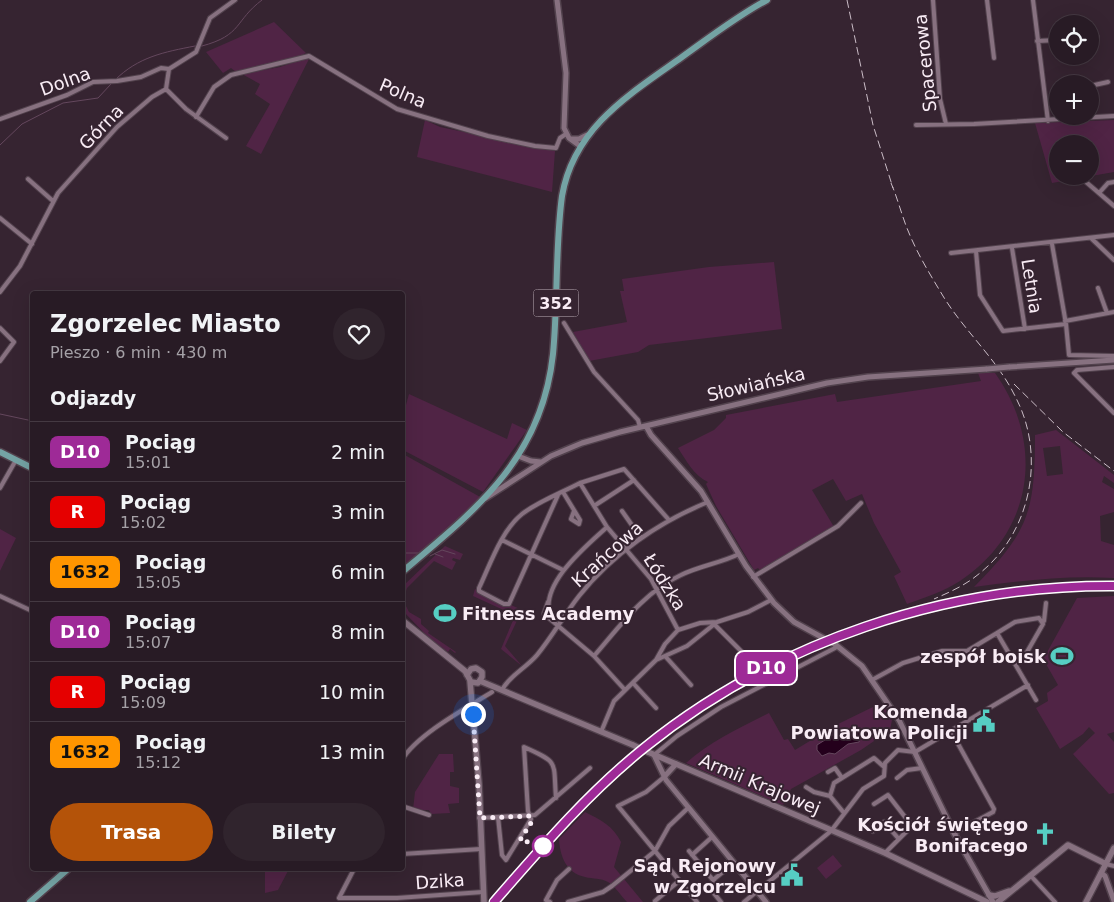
<!DOCTYPE html>
<html lang="pl">
<head>
<meta charset="utf-8">
<style>
	:root { --surface:#281b25; --page:#30242d; --text:#f1f3f6; --muted:#a5a1a7; --line:#443942; --accent:#b45309 }
	body { margin:0; font-family:"DejaVu Sans",sans-serif; background:var(--page); color:var(--text); height:100vh; display:flex; flex-direction:column; font-size:19px; white-space:nowrap }
	* { box-sizing:border-box; margin:0 }
	p { font-size:16px; color:var(--muted) }
	.icon { flex:none; width:28px; height:28px; fill:none; stroke:currentColor; stroke-width:2; stroke-linecap:round; stroke-linejoin:round }
	.map { position:relative; flex:1; overflow:hidden }
	.drawer { position:absolute; left:30px; top:291px; width:375px; height:580px; display:flex; flex-direction:column; background:var(--surface); border-radius:5px; box-shadow:0 5px 20px #0002,0 0 0 1px var(--line) }
	.drawer>* { flex:none }
	.badge { padding:0 10px; border-radius:8px; font-size:18px; line-height:32px }
	.tools { position:absolute; left:1049px; top:15px; display:grid; gap:10px }
	.tools a { display:grid; place-items:center; width:50px; height:50px; border-radius:50%; background:var(--surface); box-shadow:0 5px 20px #0002,0 0 0 1px var(--line); font-size:25px }
	.you { position:absolute; width:25px; height:25px; margin:-12px; border:4px solid #fff; border-radius:50%; background:#1a73e8; box-shadow:0 0 0 8px #1a73e833 }
	.map>.badge { position:absolute; translate:-50% -50%; box-shadow:0 0 0 2px #fff }
	h2 { padding:0 20px; font-size:19px; line-height:45px }
	.round { display:grid; place-items:center; flex:none; width:52px; height:52px; border-radius:26px; background:var(--page) }
	.overview { display:flex; align-items:center; justify-content:space-between; height:85px; padding:0 20px }
	h1 { font-size:24px; font-weight:700; line-height:38px }
	.button { display:flex; gap:10px; margin-top:auto; padding:10px 20px }
	.button a { flex:1; height:58px; border-radius:30px; background:var(--accent); color:#fff; font-size:20px; font-weight:700; line-height:58px; text-align:center }
	.button a+a { background:var(--page); color:var(--text) }
	ul { padding:0; list-style:none }
	li { display:flex; align-items:center; gap:15px; height:60px; padding:0 20px; border-top:1px solid var(--line) }
	li div { flex:1 }
	li b { display:block; font-size:19px }
	li em { font-style:normal }
	li .badge { min-width:55px; font-weight:700; text-align:center }
	.map>svg:first-child { display:block }
	.green { fill:#502445; fill-rule:evenodd }
	.water { fill:#24001c; stroke:#64475d }
	.lines { fill:none; stroke-linecap:round; stroke-linejoin:round }
	.stream { stroke:#64475d; stroke-width:1 }
	.minor-casing { stroke:#52424d; stroke-width:6 }
	.tertiary-casing { stroke:#52424d; stroke-width:8 }
	.secondary-casing { stroke:#52424d; stroke-width:8 }
	.primary-casing { stroke:#52424d; stroke-width:9 }
	.minor { stroke:#877180; stroke-width:4 }
	.tertiary { stroke:#877180; stroke-width:5 }
	.secondary { stroke:#877180; stroke-width:5.5 }
	.primary { stroke:#74a3a4; stroke-width:6 }
	.rail { stroke:#cbbdc7; stroke-width:1; stroke-dasharray:8 4; stroke-linecap:butt }
	.tertiary-bridge-casing { stroke:#52424d; stroke-width:8; stroke-linecap:butt }
	.secondary-bridge-casing { stroke:#52424d; stroke-width:8; stroke-linecap:butt }
	.tertiary-bridge { stroke:#877180; stroke-width:5 }
	.secondary-bridge { stroke:#877180; stroke-width:5.5 }
	.line-casing { stroke:#fff; stroke-width:11 }
	.line { stroke:#9e2a97; stroke-width:8 }
	.walk { stroke:#f9ecf5; stroke-width:5; stroke-dasharray:0 9 }
	.stop-dot { fill:#fff; stroke:#9e2a97; stroke-width:2.5 }
	.labels { text-anchor:middle; dominant-baseline:central; stroke-width:4; stroke-linejoin:round; paint-order:stroke }
	.shield { fill:#362431; stroke:#beb0ba; stroke-width:1 }
	.shield-label { font-size:16px; font-weight:bold; fill:#f9ecf5 }
	.street-label { font-size:18px; fill:#f9ecf5; stroke:#362431 }
	.poi-label { font-size:18px; font-weight:bold; fill:#f9ecf5; stroke:#362431; text-anchor:end }
</style>
</head>
<body>
<div class="map">
<svg width="1114" height="902" viewBox="0 0 1114 902">
	<rect width="100%" height="100%" fill="#362431"/>
	<path class="green" d="M274,22L306,53L289,61L236,72L231,68L223,73L206,52Z
		M307,58L309,59L261,154L246,146L270,104L255,94L260,84L242,74L280,67Z
		M425,120L440,127L555,151L552,192L417,157Z
		M1114,120V172L1052,183L1035,123ZM1058,144H1090V176H1058Z
		M774,262L782,329L649,345L638,352L589,361L573,332L627,322L620,291H624L622,279L709,267Z
		M978,373H995C1045,443 1034,532 960,581C943,592 926,597 907,604L894,576L901,572L874,523L862,494L846,501L833,479L812,490L834,527L760,570L758,568L754,570L716,506L706,484L708,482C694,476 686,460 678,448L714,430L726,418V415L835,394L837,402L981,381Z
		M409,394L507,439L512,423L527,430L483,492L403,450V416Z
		M1056,430L1114,475V483L1104,476L1102,482L1114,489V512L1100,516L1101,541L1114,545V578C1066,575 1021,581 974,587C1029,532 1035,511 1035,435ZM1060,446L1063,474L1047,476L1043,448Z
		M403,454L482,498L403,568Z
		M0,529L16,538L0,571Z
		M445,546L463,554L460,560L453,558L452,560L456,562L452,570L434,561L407,588L403,600L409,612L421,619V624L429,631L428,633L456,652L455,653L450,649L448,652L428,637L403,611V586Z
		M475,589L505,606L511,605L522,610L505,646L522,666L501,649L514,618H509L510,613L473,596Z
		M1114,596V732L1107,734L1114,742V793L1109,794L1073,754L1095,733L1089,727L1083,734L1060,749L1036,708L1048,701L1047,693L1058,685L1042,657L1045,656L1077,598Z
		M877,705L886,709L892,720L890,730L861,750L791,789L783,805L686,763C711,741 739,728 769,713L784,740L788,739L795,750L836,725Z
		M439,754H453L454,772H450V786L459,788V803L448,804L450,813L431,814L429,810H413L415,792Z
		M585,812C601,820 613,826 621,842L614,867L643,902H627C621,896 615,886 608,882C601,878 593,879 585,877C566,873 560,856 559,839Z
		M833,855L842,866L826,879L817,868Z
		M265,869H289L278,890L265,893Z"/>
	<path class="water" d="M856,729L862,734L859,742L848,744L835,754L829,753L822,756L817,750V745L836,733Z"/>
	<g class="lines">
		<path class="stream" d="M202,46C243,35 234,21 262,0
			M115,80C138,57 164,52 195,46
			M0,145L22,124L63,103L98,98L111,84
			M0,414L28,420
			M31,421H32
			M402,553H418
			M435,554L443,557
			M430,556L442,550L455,554"/>
		<defs>
			<path id="minor" d="M933,0L940,99L946,124
				M987,0L994,58
				M1033,0L1048,121
				M1090,37H1097
				M1037,41L1058,40
				M1090,86L1108,82
				M166,89L186,109L226,138
				M196,117L214,87L231,75L309,56L397,109L488,136L535,146L556,148L560,138L566,134
				M0,119L67,95L93,82L117,81L141,77L161,68L169,69
				M916,125L974,124L1114,116
				M28,179L53,201
				M1086,182L1114,206
				M1099,193L1108,183L1114,182
				M0,218L32,244
				M1092,239L1114,260
				M1052,244L1066,324
				M1012,248L1025,329
				M976,251L980,295L1003,331L1066,324L1069,355L1114,356
				M951,253L1114,235
				M1098,288L1107,313
				M0,292L20,266L58,193L117,127L152,97L166,89L169,69L196,52L210,18L235,0
				M1065,321L1114,312
				M564,323L594,372L638,420L640,427
				M0,328L14,342L0,361
				M1114,367L1077,370L1074,373L1114,413
				M0,488L16,460
				M563,492L580,520L579,524L571,519L574,511
				M558,495L509,604H504L479,591V588C490,565 501,531 522,514C539,501 561,493 580,483
				M594,506L634,480
				M622,511L641,538
				M669,520L624,469L580,483L607,527L651,579L678,630
				M502,540L563,570
				M753,577L838,526L861,503
				M0,596L32,611
				M548,602L544,614L594,656L625,690
				M551,618C537,586 586,546 607,527
				M1044,621L1046,603
				M715,625L742,652
				M1027,652L1043,624L1039,618L1015,622L997,633L1036,700
				M594,656C620,626 644,592 681,575C699,566 721,563 739,554
				M665,656L691,685
				M656,660L687,646L717,622
				M872,680L903,663L942,651H967L997,633
				M633,683L656,708
				M502,690C509,676 526,668 537,655C552,637 564,615 579,596C612,554 659,522 708,502
				M951,731L994,809L993,812L954,833
				M601,732L614,701L656,660L665,644L678,630L700,623L717,622L748,612L771,600
				M654,755L677,736L721,707L835,648L836,645
				M402,760C416,735 468,707 492,692
				M828,772L835,768L842,778
				M664,777L646,792L618,806L697,902
				M897,778L907,770L922,768
				M806,787L814,792L830,796
				M874,804L888,795L912,826L885,853
				M402,806L429,815
				M844,813L830,796L834,783L874,758L883,766
				M498,817L502,855L506,860L531,819L528,811L524,747C560,763 553,761 556,798
				M479,818L535,815L590,768
				M873,831L884,822L898,838
				M689,851L713,880
				M402,854L481,849
				M692,855L712,837
				M1106,864L1114,866
				M354,869L339,898H397L483,892
				M1030,875L1055,902
				M655,901L679,881
				M550,902L546,900L557,880L569,869
				M568,902L603,892L612,886L655,851L669,826L688,808
				M721,902L712,891L717,885L713,880L734,863
				M744,902L831,831L863,789L884,776L885,763L898,750L915,752L1028,685"/>
			<path id="tertiary" d="M557,0L566,73L564,128L569,138L580,146
				M571,139H579L587,135
				M1009,367L1114,360
				M646,426L651,435L701,491L746,566L774,603L794,622L836,645L862,666L899,720L954,833L993,902
				M518,456L531,461L541,462
				M486,498L551,456L582,443L620,432L827,383L868,377L987,369
				M654,755L666,780L766,902
				M664,777L676,764
				M1101,873L1105,876L1114,901"/>
			<path id="secondary" d="M402,620L465,671L471,682L478,683L482,677V672L476,668L471,669L467,675
				M470,681L479,784L484,902
				M480,681L633,745
				M648,752L885,853L987,902
				M989,895L995,896L1009,891
				M998,902L1068,845L1106,864
				M1086,902L1114,848"/>
			<path id="primary" d="M0,452L32,468
				M402,572C477,509 542,458 553,354C558,302 555,248 562,196C574,127 630,94 682,57C710,37 737,16 767,0
				M30,902L68,869"/>
		</defs>
		<use href="#minor" class="minor-casing"/>
		<use href="#tertiary" class="tertiary-casing"/>
		<use href="#secondary" class="secondary-casing"/>
		<use href="#primary" class="primary-casing"/>
		<use href="#minor" class="minor"/>
		<use href="#tertiary" class="tertiary"/>
		<use href="#secondary" class="secondary"/>
		<use href="#primary" class="primary"/>
		<path class="rail" d="M847,0L873,125L893,188
			M891,183C898,199 902,217 909,233C918,255 931,276 943,296C965,332 998,360 1016,398C1046,456 1031,532 980,573C966,585 950,592 934,599
			M1014,384L1063,432L1114,471
			M491,902C529,859 566,814 609,775C747,651 929,582 1114,584"/>
		<defs>
			<path id="tertiary-bridge" d="M987,369L1009,367"/>
			<path id="secondary-bridge" d="M633,745L648,752"/>
		</defs>
		<use href="#tertiary-bridge" class="tertiary-bridge-casing"/>
		<use href="#secondary-bridge" class="secondary-bridge-casing"/>
		<use href="#tertiary-bridge" class="tertiary-bridge"/>
		<use href="#secondary-bridge" class="secondary-bridge"/>
	</g>
	<g class="lines">
		<defs>
			<path id="line" d="M494,902C541,848 588,793 644,748C775,642 946,585 1114,586"/>
		</defs>
		<use href="#line" class="line-casing"/>
		<use href="#line" class="line"/>
		<path class="walk" d="M473,714L480,818L530,816L531,823L520,840L543,846"/>
	</g>
	<defs>
		<symbol id="stadium-bare" viewBox="-9 -9 18 18"><path d="M0-5a6.5 5 0 1 0 0 10a6.5 5 0 1 0 0-10ZM-3.5-1.8h7v3.6h-7Z" fill="#56cec3" stroke="#362431" stroke-width="2.5" paint-order="stroke"/></symbol>
		<symbol id="civic-bare" viewBox="-9 -9 18 18"><path d="M-.6-6.5H3V-4.5H.6V-3L4-1V1h2V6H-6V1h2V-1L-.6-3ZM-1.2 2.5V6h2.4V2.5Z" fill="#56cec3" stroke="#362431" stroke-width="2.5" paint-order="stroke"/></symbol>
		<symbol id="church-bare" viewBox="-9 -9 18 18"><path d="M-1.2-6h2.4v3.5h3.3v2.4h-3.3V6h-2.4V-.1h-3.3v-2.4h3.3Z" fill="#56cec3" stroke="#362431" stroke-width="2.5" paint-order="stroke"/></symbol>
	</defs>
	<g fill-rule="evenodd">
		<use href="#stadium-bare" x="429" y="597" width="32" height="32"/>
		<use href="#stadium-bare" x="1046" y="640" width="32" height="32"/>
		<use href="#civic-bare" x="968" y="705" width="32" height="32"/>
		<use href="#church-bare" x="1029" y="818" width="32" height="32"/>
		<use href="#civic-bare" x="776" y="859" width="32" height="32"/>
	</g>
	<circle class="stop-dot" cx="543" cy="846" r="10"/>
	<g class="labels">
		<rect class="shield" x="533.5" y="289.5" width="45" height="27" rx="4"/>
		<g class="shield-label">
			<text x="556" y="303">352</text>
		</g>
		<g class="street-label">
			<text transform="translate(925 63) rotate(-96)">Spacerowa</text>
			<text transform="translate(65 81) rotate(-20)">Dolna</text>
			<text transform="translate(403 93) rotate(23)">Polna</text>
			<text transform="translate(101 127) rotate(-46)">Górna</text>
			<text transform="translate(1032 286) rotate(81)">Letnia</text>
			<text transform="translate(756 384) rotate(-13)">Słowiańska</text>
			<text transform="translate(607 554) rotate(-42)">Krańcowa</text>
			<text transform="translate(665 582) rotate(58)">Łódzka</text>
			<text transform="translate(760 784) rotate(23)">Armii Krajowej</text>
			<text transform="translate(440 881) rotate(-4)">Dzika</text>
		</g>
		<g class="poi-label">
			<text x="462" y="613" text-anchor="start">Fitness Academy</text>
			<text x="1046" y="656">zespół boisk</text>
			<text x="968" y="711">Komenda<tspan x="968" dy="21">Powiatowa Policji</tspan></text>
			<text x="1028" y="824">Kościół świętego<tspan x="1028" dy="21">Bonifacego</tspan></text>
			<text x="776" y="865">Sąd Rejonowy<tspan x="776" dy="21">w Zgorzelcu</tspan></text>
		</g>
	</g>
</svg>
<div class="tools">
<a><svg class="icon" aria-label="locate" viewBox="0 0 24 24"><circle cx="12" cy="12" r="6"/><path d="M12 2v4M12 18v4M2 12h4M18 12h4"/></svg></a>
<a>+</a>
<a>−</a>
</div>
<div class="you" style="left:473px;top:714px"></div>
<b class="badge" style="left:766px;top:668px;background:#9e2a97;color:#fff">D10</b>
<section class="drawer">
<div class="overview"><div><h1>Zgorzelec Miasto</h1><p>Pieszo · 6 min · 430 m</p></div><a class="round"><svg class="icon" aria-label="heart" viewBox="0 0 24 24"><path d="M12 20l-8-8c-3-5 5-10 8-4 3-6 11-1 8 4z"/></svg></a></div>
<h2>Odjazdy</h2>
<ul>
<li><span class="badge" style="background:#9e2a97;color:#fff">D10</span><div><b>Pociąg</b><p>15:01</p></div><em>2 min</em></li>
<li><span class="badge" style="background:#e50000;color:#fff">R</span><div><b>Pociąg</b><p>15:02</p></div><em>3 min</em></li>
<li><span class="badge" style="background:#ff9500;color:#111">1632</span><div><b>Pociąg</b><p>15:05</p></div><em>6 min</em></li>
<li><span class="badge" style="background:#9e2a97;color:#fff">D10</span><div><b>Pociąg</b><p>15:07</p></div><em>8 min</em></li>
<li><span class="badge" style="background:#e50000;color:#fff">R</span><div><b>Pociąg</b><p>15:09</p></div><em>10 min</em></li>
<li><span class="badge" style="background:#ff9500;color:#111">1632</span><div><b>Pociąg</b><p>15:12</p></div><em>13 min</em></li>
</ul>
<div class="button"><a>Trasa</a><a>Bilety</a></div>
</section>
</div>
</body>
</html>
